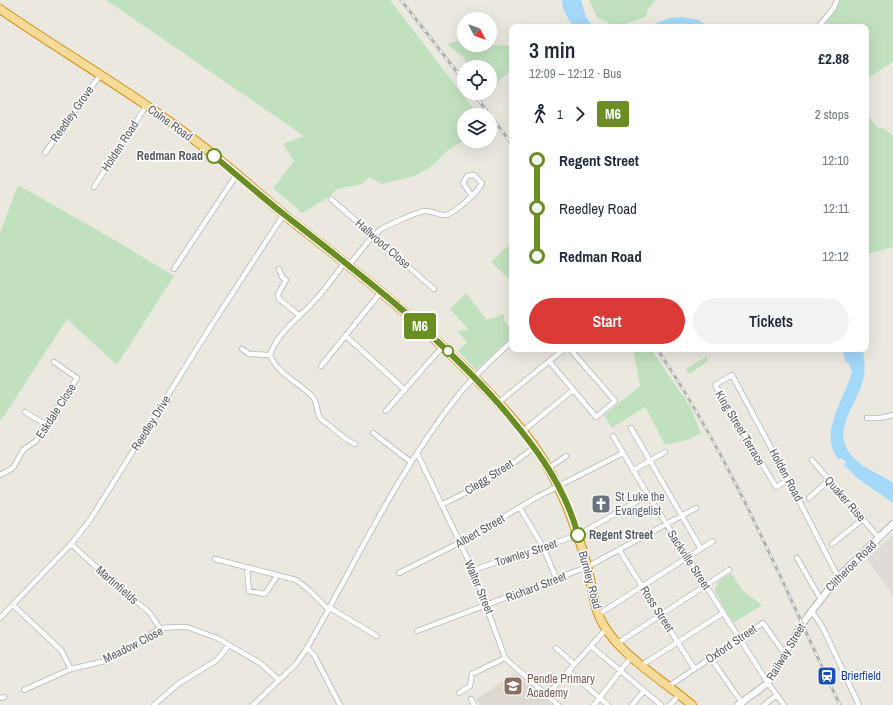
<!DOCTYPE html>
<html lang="en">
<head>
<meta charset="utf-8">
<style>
	:root { --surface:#fff; --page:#f2f2f3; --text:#1f2937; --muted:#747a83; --accent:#da3936 }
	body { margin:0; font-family:"Archivo Narrow",sans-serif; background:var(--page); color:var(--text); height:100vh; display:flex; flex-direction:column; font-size:15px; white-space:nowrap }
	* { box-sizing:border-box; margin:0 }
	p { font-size:13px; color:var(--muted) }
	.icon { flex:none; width:22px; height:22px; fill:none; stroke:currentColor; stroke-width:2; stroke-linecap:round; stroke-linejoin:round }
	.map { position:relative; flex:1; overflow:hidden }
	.panel { position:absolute; left:509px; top:24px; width:360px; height:328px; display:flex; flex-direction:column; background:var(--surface); border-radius:8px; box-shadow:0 4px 16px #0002 }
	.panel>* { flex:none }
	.badge { padding:0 8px; border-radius:3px; font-size:14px; line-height:26px }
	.needle { width:26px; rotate:132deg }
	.tools { position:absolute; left:457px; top:12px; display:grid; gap:8px }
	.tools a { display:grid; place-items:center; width:40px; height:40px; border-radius:50%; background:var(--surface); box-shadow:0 4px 16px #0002; font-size:20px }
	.map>.badge { position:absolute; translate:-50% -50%; box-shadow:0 0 0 2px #fff }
	.legs { display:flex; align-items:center; gap:6px; height:44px; padding:0 20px; font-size:13px }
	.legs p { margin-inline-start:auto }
	.head { display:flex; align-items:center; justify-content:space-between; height:68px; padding:0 20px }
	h1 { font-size:22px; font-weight:600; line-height:30px }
	.action { display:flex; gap:8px; margin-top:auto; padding:8px 20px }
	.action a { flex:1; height:46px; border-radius:24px; background:var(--accent); color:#fff; font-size:16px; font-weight:600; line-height:46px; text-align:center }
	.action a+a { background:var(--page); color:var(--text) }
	ul { padding:0 20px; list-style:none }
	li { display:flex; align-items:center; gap:14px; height:48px; font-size:15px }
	li i { display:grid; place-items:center; width:6px; height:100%; margin:0 5px; background:currentColor }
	li i::after { content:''; width:10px; height:10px; margin:-5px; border:3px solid; border-radius:50%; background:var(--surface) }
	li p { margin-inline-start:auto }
	li:first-child i { background:linear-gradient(#0000 50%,currentColor 0) }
	li:last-child i { background:linear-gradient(currentColor 50%,#0000 0) }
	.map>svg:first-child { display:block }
	.industrial { fill:#dedbd8 }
	.education { fill:#ddd9d1 }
	.green { fill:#c0e1be }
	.water { fill:#a3d8f8 }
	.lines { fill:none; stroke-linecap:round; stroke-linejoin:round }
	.minor-casing { stroke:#b3b6ba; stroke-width:6 }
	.secondary-casing { stroke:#b4b7bc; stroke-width:8 }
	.trunk-casing { stroke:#d98e11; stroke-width:10 }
	.minor { stroke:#fff; stroke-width:4.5 }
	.secondary { stroke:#fff; stroke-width:6 }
	.trunk { stroke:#f6dc9b; stroke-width:8 }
	.rail-casing { stroke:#b1b2b2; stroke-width:3 }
	.rail { stroke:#fff; stroke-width:1.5; stroke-dasharray:4.5; stroke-linecap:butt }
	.line-1-casing { stroke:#fff; stroke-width:9 }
	.line-1 { stroke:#6b8e23; stroke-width:6 }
	.stop-1-dot { fill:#fff; stroke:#6b8e23; stroke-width:2 }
	.labels { text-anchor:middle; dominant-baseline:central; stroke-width:3; stroke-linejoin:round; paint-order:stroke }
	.street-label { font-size:12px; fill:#595c60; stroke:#fff }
	.stop-label { font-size:12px; font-weight:bold; fill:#595c60; stroke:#fff; text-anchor:end }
	.worship-label { font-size:12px; fill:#5b616d; stroke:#fff; text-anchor:start }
	.transit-label { font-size:12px; fill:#164399; stroke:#fff; text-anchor:start }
	.education-label { font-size:12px; fill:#785e54; stroke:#fff; text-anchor:start }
</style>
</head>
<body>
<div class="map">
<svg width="893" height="705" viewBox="0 0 893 705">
	<rect width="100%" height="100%" fill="#ebe8e0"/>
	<path class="industrial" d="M893,535V596L892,597L890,591L867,559Z"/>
	<path class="education" d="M515,673L552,705H480L476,699Z"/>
	<path class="green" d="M106,0H390L478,115H464V141H487L488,143L461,142L448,150L432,166L415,176L382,184L369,177L362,184L337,189L329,197L302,213L273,188L294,161L283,144L304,136Z
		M589,0H656L648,9L646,17L616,27L597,17Z
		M840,0H893V62L866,79V27H823L837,8Z
		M490,32L493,33L492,45L512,46V70L490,88V67H468L464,58L447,44L464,39V45H490Z
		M869,117L878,128H883L893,136V247L866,254V119Z
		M18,185L118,242L174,276L117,365L67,319L2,419L0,420V233Z
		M512,242V282L491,262Z
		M466,293L487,320L504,314V320L512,330V336L476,370L458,351L467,342L457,331L469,330L450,309Z
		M633,349H651L691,408L701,433L690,439L665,445L645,407L612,428L604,415L640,386Z
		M707,356L708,361L689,374L686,369Z
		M731,573L743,591L762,605L733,623L714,590L718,585L716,583Z"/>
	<path class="water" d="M562,0H581L586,18L594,27H573L563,9Z
		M682,17L698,20L710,27H645L670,18Z
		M843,349H863C864,359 866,370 863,380C857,405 830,431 852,456C864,470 880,473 893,483V503L857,478L844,465L846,462L841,458L839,460C817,435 845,398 852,372L849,364L845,361Z"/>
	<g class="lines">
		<defs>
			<path id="minor" d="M818,27L834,8L837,0
				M45,153L100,75
				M94,187L146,106
				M331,199L434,289
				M349,265C359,254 368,239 380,230C384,227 419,211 425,211C431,210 439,216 446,215C455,213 478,192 482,183L474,175L467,176L463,183L472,196
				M174,269L237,174
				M279,269L282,277L286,280L278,294L279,299L300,316
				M346,336L405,390
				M242,349L249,354L270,355
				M270,355C277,373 298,382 312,396C318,402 316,411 320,418C323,422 327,423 330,426C339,433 344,439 355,444
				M270,355C278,331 301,317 317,298C327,287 336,274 345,262
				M549,361L596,417L615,401L570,349
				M321,366L381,292
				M498,403L564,349
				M386,411L443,346
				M25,412L45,424
				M867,418H880L893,415
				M631,428L701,549
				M523,431L573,390
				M373,433L411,462
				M613,436L648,495L768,683L784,705
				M417,453L473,570L505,658L558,705
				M812,460L879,538
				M549,468L566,456
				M634,470L665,452
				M0,475L13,468L23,450L36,441L45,424L55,412L77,378L54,362
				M788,480L776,487L715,385L732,375L792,487L838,577
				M809,498L829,480
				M441,505L473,489L500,473L535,447
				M520,508L543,547L557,580
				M71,544L116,585L149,612L160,628
				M832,544L863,519
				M619,550L694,668
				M797,558L820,598
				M215,559L296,580L308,589L329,610
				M247,568L249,591L265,594L277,576
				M473,570L578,535L648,495
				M399,573L459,543L539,496L623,453
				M13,605L61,650L71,669
				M330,608L377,636
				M811,610L823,628L859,705
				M599,614L713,541
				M0,618L71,544L90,520L211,326L284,214
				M417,631L587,567L696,508
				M618,643L729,570
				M591,646L661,705
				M307,648L314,655L340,705
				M556,648L574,664
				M710,657L742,703
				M642,665L723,613
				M568,671L608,705
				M669,686L763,623L784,653
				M24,690L71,669L105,661L130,649L160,628L177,627H187L217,638L260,663L279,680
				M459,693L470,686L472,674L505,658
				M547,695L606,629
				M0,698L4,697
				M471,699L474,705
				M154,705L178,684L217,660L229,645
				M253,705L296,664L307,648C356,562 398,470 460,393C476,374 494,358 512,341
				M594,705L632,656
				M632,705L644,691
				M670,705L680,694
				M764,705L777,695"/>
			<path id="secondary" d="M738,705L768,683L802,624L838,577L893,524"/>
			<path id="trunk" d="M0,9C68,56 140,97 205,148C238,174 269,203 302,229C381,290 458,353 522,430C555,470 573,516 587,565C592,584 593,607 603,624C621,656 664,681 692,705"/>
		</defs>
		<use href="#minor" class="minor-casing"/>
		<use href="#secondary" class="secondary-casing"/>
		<use href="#trunk" class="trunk-casing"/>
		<use href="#minor" class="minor"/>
		<use href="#secondary" class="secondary"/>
		<use href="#trunk" class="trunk"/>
		<defs>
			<path id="rail" d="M401,0L464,81
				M473,93L490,115
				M490,115L512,144
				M657,349C732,459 783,585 840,705"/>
		</defs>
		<use href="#rail" class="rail-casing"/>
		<use href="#rail" class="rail"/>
	</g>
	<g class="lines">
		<defs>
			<path id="line-1" d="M214,156C238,176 262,197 286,216C360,274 435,332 497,402C532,442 564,483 578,535"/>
		</defs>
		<use href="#line-1" class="line-1-casing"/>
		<use href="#line-1" class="line-1"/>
	</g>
	<defs>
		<symbol id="church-square" viewBox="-11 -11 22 22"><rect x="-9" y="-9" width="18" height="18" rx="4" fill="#6b7280" stroke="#fff"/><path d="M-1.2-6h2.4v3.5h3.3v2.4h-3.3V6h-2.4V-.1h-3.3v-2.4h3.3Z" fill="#fff"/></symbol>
		<symbol id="station-square" viewBox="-11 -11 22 22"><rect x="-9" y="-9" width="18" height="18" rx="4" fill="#1a4fb4" stroke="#fff"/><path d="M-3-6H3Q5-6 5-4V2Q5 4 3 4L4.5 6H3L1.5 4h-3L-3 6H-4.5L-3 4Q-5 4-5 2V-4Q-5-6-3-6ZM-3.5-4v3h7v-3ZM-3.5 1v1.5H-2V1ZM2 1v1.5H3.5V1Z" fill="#fff"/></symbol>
		<symbol id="school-square" viewBox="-11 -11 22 22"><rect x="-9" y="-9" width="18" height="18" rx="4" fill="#8d6e63" stroke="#fff"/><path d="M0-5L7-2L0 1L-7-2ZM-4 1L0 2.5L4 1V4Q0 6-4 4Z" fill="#fff"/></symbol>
	</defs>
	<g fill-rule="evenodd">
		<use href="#church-square" x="590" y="493" width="22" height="22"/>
		<use href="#station-square" x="816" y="665" width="22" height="22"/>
		<use href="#school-square" x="502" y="675" width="22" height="22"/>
	</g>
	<g class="stop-1-dot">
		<circle cx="214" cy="156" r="7"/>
		<circle cx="448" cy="351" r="5"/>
		<circle cx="578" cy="535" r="7"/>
	</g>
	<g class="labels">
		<g class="street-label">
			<text transform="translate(72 114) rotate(-55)">Reedley Grove</text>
			<text transform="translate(170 123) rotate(36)">Colne Road</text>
			<text transform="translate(120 146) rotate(-57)">Holden Road</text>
			<text transform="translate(383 244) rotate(41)">Hallwood Close</text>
			<text transform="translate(56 411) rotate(-57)">Eskdale Close</text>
			<text transform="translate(151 423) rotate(-58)">Reedley Drive</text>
			<text transform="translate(740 428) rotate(59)">King Street Terrace</text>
			<text transform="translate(786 475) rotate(62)">Holden Road</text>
			<text transform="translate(489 477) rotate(-32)">Clegg Street</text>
			<text transform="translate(845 499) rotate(49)">Quaker Rise</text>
			<text transform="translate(480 531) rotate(-30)">Albert Street</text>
			<text transform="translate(526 553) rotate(-18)">Townley Street</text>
			<text transform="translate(689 560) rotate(57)">Sackville Street</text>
			<text transform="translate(851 566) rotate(-45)">Clitheroe Road</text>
			<text transform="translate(590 580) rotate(75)">Burnley Road</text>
			<text transform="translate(117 585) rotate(41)">Martinfields</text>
			<text transform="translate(479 587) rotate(67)">Walter Street</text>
			<text transform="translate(536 587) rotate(-21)">Richard Street</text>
			<text transform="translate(657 609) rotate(57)">Ross Street</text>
			<text transform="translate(731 644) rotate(-34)">Oxford Street</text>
			<text transform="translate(133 645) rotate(-27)">Meadow Close</text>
			<text transform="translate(786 652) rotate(-59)">Railway Street</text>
		</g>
		<g class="stop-label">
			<text x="203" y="156">Redman Road</text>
			<text x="589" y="535" text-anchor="start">Regent Street</text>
		</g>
		<g class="worship-label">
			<text x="615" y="497">St Luke the<tspan x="615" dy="14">Evangelist</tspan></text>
		</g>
		<g class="transit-label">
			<text x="841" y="676">Brierfield</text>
		</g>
		<g class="education-label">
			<text x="527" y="679">Pendle Primary<tspan x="527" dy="14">Academy</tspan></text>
		</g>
	</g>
</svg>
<div class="tools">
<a><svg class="needle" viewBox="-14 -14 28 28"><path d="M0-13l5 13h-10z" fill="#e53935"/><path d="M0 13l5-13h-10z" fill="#747a83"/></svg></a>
<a><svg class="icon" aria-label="locate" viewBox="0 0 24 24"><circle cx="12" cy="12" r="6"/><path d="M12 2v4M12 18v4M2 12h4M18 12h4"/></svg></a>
<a><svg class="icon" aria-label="layers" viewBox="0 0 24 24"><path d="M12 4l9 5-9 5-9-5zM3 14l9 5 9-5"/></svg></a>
</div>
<b class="badge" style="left:420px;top:326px;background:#6b8e23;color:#fff">M6</b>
<section class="panel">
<div class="head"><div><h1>3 min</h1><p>12:09 – 12:12 · Bus</p></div><b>£2.88</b></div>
<div class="legs"><svg class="icon" aria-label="walk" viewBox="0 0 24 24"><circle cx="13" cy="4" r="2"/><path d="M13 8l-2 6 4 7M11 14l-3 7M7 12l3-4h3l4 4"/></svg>1<svg class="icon" aria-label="forward" viewBox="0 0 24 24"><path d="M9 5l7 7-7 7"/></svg><b class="badge" style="background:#6b8e23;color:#fff">M6</b><p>2 stops</p></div>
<ul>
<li><i style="color:#6b8e23"></i><b>Regent Street</b><p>12:10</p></li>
<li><i style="color:#6b8e23"></i><span>Reedley Road</span><p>12:11</p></li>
<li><i style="color:#6b8e23"></i><b>Redman Road</b><p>12:12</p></li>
</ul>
<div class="action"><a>Start</a><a>Tickets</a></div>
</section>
</div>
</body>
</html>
